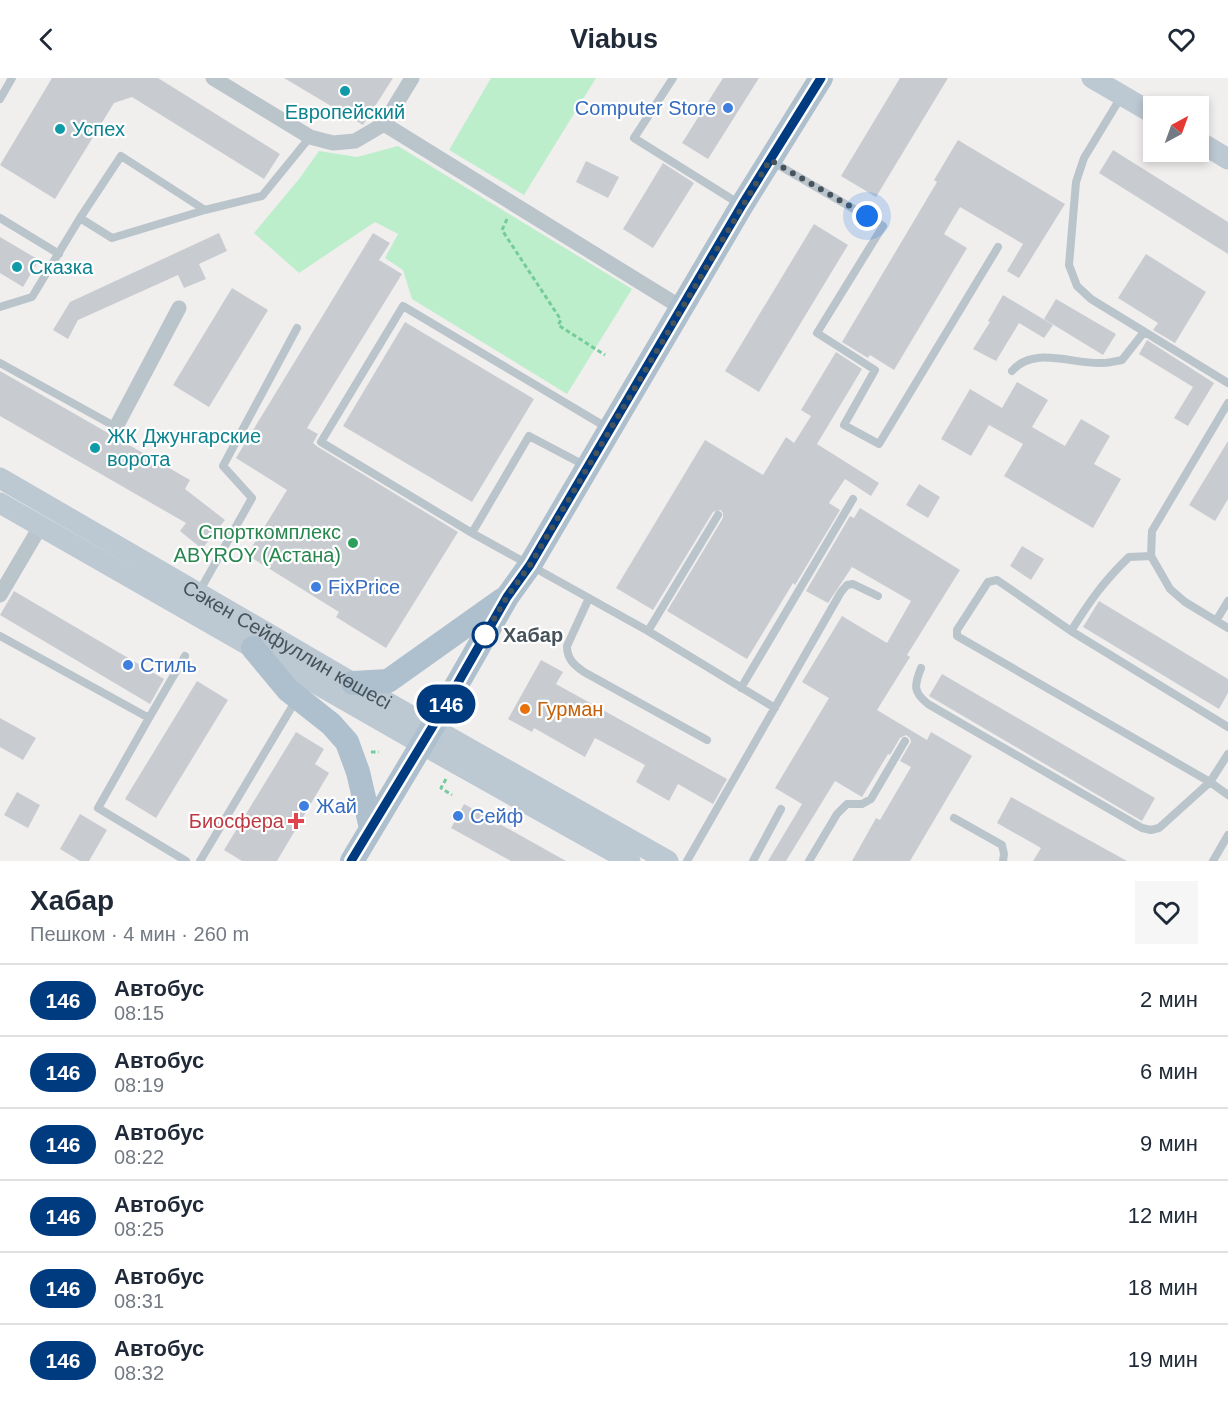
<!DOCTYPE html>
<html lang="ru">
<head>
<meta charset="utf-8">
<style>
	:root { --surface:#fff; --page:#f6f6f7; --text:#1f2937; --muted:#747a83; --line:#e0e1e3 }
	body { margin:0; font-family:Helvetica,sans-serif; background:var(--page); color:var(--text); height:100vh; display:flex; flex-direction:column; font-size:22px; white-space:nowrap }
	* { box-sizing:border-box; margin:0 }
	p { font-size:20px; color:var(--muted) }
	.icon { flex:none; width:33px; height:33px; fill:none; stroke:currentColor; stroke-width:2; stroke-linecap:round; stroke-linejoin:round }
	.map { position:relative; height:783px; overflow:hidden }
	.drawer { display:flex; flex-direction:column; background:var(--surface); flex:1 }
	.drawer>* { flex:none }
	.badge { padding:0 12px; border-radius:20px; font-size:21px; line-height:39px }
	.needle { width:39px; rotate:41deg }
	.controls { position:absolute; left:1143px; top:18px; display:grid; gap:12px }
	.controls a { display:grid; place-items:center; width:66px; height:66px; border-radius:0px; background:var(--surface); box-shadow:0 3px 9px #0003; font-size:30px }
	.you { position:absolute; width:30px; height:30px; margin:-15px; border:4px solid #fff; border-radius:50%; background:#1a73e8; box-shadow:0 0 0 9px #1a73e833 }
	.map>.badge { position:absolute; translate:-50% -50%; box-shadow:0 0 0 3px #fff }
	.round { display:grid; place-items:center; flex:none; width:63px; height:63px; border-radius:0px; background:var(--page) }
	.headline { display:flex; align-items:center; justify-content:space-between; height:102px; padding:0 30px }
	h1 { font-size:28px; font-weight:600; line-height:45px }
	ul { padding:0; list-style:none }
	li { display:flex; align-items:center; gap:18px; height:72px; padding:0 30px; border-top:2px solid var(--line) }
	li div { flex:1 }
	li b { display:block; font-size:22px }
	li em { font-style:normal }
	li .badge { min-width:66px; font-weight:700; text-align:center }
	header { display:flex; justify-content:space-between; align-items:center; height:78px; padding:0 30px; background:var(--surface); font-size:27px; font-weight:600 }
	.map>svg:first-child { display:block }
	.green { fill:#bdeecc }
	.building { fill:#c8ccd1 }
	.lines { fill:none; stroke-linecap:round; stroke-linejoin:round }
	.path { stroke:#75cc9a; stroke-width:3; stroke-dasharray:4.5 3; stroke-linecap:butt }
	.lane { stroke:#bac4cb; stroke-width:8 }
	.street { stroke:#bac4cb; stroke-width:15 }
	.secondary { stroke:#bcc8d2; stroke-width:21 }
	.primary { stroke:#aec0cd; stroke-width:24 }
	.line-casing { stroke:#fff; stroke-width:14 }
	.line { stroke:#003b80; stroke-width:9 }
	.walk { stroke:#47535b; stroke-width:6; stroke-dasharray:0 10.8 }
	.culture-dot { fill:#0f9aa8; stroke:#fff; stroke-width:2 }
	.shop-dot { fill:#3f7fe0; stroke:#fff; stroke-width:2 }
	.leisure-dot { fill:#2e9e5b; stroke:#fff; stroke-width:2 }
	.stop-dot { fill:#fff; stroke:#003b80; stroke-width:3 }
	.food-dot { fill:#e8710a; stroke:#fff; stroke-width:2 }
	.health-dot { fill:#e0444e; stroke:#fff; stroke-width:2 }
	.labels { text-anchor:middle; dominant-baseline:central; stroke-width:4.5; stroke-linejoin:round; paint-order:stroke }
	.shop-label { font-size:20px; fill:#366cbe; stroke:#fff; text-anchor:start }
	.culture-label { font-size:20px; fill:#0d838f; stroke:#fff; text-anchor:start }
	.leisure-label { font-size:20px; fill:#27864d; stroke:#fff; text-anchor:end }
	.stop-label { font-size:20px; font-weight:bold; fill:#47535b; stroke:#fff; text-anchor:start }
	.street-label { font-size:20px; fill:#47535b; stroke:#fff }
	.food-label { font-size:20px; fill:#c56008; stroke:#fff; text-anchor:start }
	.health-label { font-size:20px; fill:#be3a42; stroke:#fff; text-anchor:end }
</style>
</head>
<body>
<header><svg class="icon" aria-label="back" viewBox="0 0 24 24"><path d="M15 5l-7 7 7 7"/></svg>Viabus<svg class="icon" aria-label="heart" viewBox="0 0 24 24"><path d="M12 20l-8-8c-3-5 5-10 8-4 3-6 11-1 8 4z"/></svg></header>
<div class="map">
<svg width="1228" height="783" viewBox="0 0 1228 783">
	<rect width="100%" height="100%" fill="#f1eeee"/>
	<path class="green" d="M491,0H596L524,117L449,72Z
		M398,68L632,211L567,316L412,221L403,192L385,180L398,156L375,144L299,195L254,155L299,101L319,73L357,79Z"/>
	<path class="building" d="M52,0H158L280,76L264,101L132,19L114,25L55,121L0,87Z
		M284,0H393L363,47Z
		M723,0H759L708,81L682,65Z
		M900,0H948L876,119L841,98Z
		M958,62L1065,126L1019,200L1007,193L1023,166L960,129L944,156L967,170L894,292L870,277L868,280L842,264L937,104L934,102Z
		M1113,72L1228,144V176L1099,95Z
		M586,83L619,99L608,120L576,104Z
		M663,85L694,105L653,170L623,151Z
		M814,146L848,167L759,314L725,293Z
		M219,155L227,173L199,186L206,201L184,210L178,197L78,242L68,261L53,252L70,224Z
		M373,155L390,165L379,182L402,196L307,350L318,356L313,365L318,369L458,454L386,570L336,539L339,534L247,477L287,412L236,380Z
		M0,159L39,182L23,209L0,195Z
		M1146,176L1206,214L1175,265L1153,252L1158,245L1118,220Z
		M232,210L268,232L209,329L173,307Z
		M1003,217L1053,247L1044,260L1019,245L996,283L973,271L990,244L988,243Z
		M1056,221L1116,256L1103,277L1044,241Z
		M405,244L534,321L472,424L343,348Z
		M1147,262L1214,305L1188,348L1174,340L1193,309L1139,276Z
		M836,274L862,291L817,366L879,405L871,418L845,401L829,425L840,432L795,507L793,505L747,581L667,533L723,440V435L721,432L713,434L653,532L616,510L705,362L763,397L786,359L794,365L811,338L801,332Z
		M0,293L190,402L185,411L225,442L202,471L180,453L186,445L0,338Z
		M1017,304L1048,322L1032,349L1065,368L1081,341L1110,358L1094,386L1121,401L1093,450L1004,398L1023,366L989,347L971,378L941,361L970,311L1002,330Z
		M1228,363V421L1215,443L1189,427Z
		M919,406L940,419L928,440L906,427Z
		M860,430L960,492L907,577L910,579L877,632L927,662L931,654L972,678L910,783H852L876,740L880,742L911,689L900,683L911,664L910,660L906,657L900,660L890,677L888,676L862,719L835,703L786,783H768L802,726L775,710L829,620L802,604L842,538L887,565L911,523L852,489L828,525L806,513L850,438L854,440Z
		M1022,468L1044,481L1031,502L1010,488Z
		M14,513L164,601L150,626L0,537Z
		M1099,523L1228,601V615L1219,631L1083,549Z
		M541,582L563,594L556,606L727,701L713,726L678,706L669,723L636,704L645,687L595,660L585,679L534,650L532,654L508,641Z
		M942,596L1155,720L1142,743L929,618Z
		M197,603L228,622L156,740L125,721Z
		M0,640L36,660L23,682L0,669Z
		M296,654L324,671L315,686L329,695L277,783H242L224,772Z
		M17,714L40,727L28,750L4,737Z
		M1011,719L1127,783H1033L1041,770L997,745Z
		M464,726L566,783H511L451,750Z
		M80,736L107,752L89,783H80L60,771Z"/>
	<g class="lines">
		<path class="path" d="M507,141L502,152L561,242L558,247L605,277
			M371,674H379
			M446,701L441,710L452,717"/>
		<path class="lane" d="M673,0L634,60L738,125
			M1121,19L1084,80L1076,104L1069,187L1077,208L1091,221L1228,305
			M0,21L12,0
			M773,84L883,148L817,255L875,292L844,347L879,366L998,169
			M0,140L59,176
			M80,140L112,160L205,132
			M0,229L32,219L80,140L121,78L205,132L262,118L310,59
			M0,285L116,349
			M1012,293C1034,267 1074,287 1103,285C1110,285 1116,283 1122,282L1144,254
			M1228,325L1152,453L1151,478L1170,511L1185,524L1228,550
			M584,387L529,358L472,455L321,364L403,228L606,349
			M472,455L648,553L775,630
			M199,514L252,420L223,388L297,250
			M589,520L567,568C567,581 574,587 584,594L707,662
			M1216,543L1228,523
			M648,553L718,437
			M1071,553C1090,523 1103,504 1129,479L1151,478
			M0,558L149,640L98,730L186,783
			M921,590C914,608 913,614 928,626L1142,750L1151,752L1159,750L1210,704L957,558V552L988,504L997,502L1071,553L1228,649
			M741,610L853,421
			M149,640L185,578
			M1228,676L1210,704L1228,717
			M954,740L1002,767L1004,776L1003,783
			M200,783L296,622
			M687,783L841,514L847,507L853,506L878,518
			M753,783L781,731
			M809,783L837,736L847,726H862L871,721L905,663
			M1213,783L1228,757"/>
		<path class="street" d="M213,0L310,59L333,65L355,63L384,46L412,0
			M384,46L682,230
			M116,349L179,230
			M0,517L40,449"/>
		<g class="secondary">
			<path d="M1092,0L1154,36"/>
			<path d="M1198,63L1228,81"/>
			<path id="s1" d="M0,400L353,605L668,783"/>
			<path d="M0,425L455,685L630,783"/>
		</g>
		<path class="primary" d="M253,570L288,612L331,646L347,664L358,694L371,750
			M353,605L388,603L502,522
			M352,783L439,638L507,519L530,487L742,127L821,0"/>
	</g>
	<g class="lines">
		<defs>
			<path id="line" d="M351,783L439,638L507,519L530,487L742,127L821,0"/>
		</defs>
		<use href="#line" class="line-casing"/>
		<use href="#line" class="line"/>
		<path class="walk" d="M485,557L484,558L507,519L530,487L770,82L867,138"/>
	</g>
	<g class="culture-dot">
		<circle cx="345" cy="13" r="6"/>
		<circle cx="60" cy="51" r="6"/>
		<circle cx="17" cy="189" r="6"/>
		<circle cx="95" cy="370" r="6"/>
	</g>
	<g class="shop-dot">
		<circle cx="728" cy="30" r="6"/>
		<circle cx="316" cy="509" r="6"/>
		<circle cx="128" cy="587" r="6"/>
		<circle cx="304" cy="728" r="6"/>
		<circle cx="458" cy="738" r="6"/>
	</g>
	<circle class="leisure-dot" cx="353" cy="465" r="6"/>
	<circle class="stop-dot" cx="485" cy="557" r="12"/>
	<circle class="food-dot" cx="525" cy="631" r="6"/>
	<path class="health-dot" d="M293 734h6v6h6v6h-6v6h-6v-6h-6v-6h6z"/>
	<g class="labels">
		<g class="shop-label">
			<text x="716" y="30" text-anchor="end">Computer Store</text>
			<text x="328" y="509">FixPrice</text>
			<text x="140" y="587">Стиль</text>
			<text x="316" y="728">Жай</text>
			<text x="470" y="738">Сейф</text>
		</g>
		<g class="culture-label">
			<text x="345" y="34" text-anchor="middle">Европейский</text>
			<text x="72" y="51">Успех</text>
			<text x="29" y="189">Сказка</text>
			<text x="107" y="358">ЖК Джунгарские<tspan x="107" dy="23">ворота</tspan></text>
		</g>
		<g class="leisure-label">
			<text x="341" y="454">Спорткомплекс<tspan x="341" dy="23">ABYROY (Астана)</tspan></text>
		</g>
		<g class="stop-label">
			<text x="503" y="557">Хабар</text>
		</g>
		<g class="street-label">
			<text stroke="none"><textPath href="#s1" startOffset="332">Сәкен Сейфуллин көшесі</textPath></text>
		</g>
		<g class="food-label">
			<text x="537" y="631">Гурман</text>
		</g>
		<g class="health-label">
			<text x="284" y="743">Биосфера</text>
		</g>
	</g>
</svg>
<div class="controls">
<a><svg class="needle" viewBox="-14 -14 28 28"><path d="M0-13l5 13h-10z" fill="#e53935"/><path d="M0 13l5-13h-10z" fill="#747a83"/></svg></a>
</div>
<div class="you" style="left:867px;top:138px"></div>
<b class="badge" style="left:446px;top:626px;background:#003b80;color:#fff">146</b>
</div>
<section class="drawer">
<div class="headline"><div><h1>Хабар</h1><p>Пешком · 4 мин · 260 m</p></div><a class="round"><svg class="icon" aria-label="heart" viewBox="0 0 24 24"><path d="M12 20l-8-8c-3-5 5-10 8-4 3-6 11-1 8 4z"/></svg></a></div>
<ul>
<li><span class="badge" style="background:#003b80;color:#fff">146</span><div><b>Автобус</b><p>08:15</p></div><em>2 мин</em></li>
<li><span class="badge" style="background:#003b80;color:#fff">146</span><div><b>Автобус</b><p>08:19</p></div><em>6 мин</em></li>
<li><span class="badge" style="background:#003b80;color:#fff">146</span><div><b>Автобус</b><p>08:22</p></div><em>9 мин</em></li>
<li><span class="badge" style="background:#003b80;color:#fff">146</span><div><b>Автобус</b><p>08:25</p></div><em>12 мин</em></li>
<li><span class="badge" style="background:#003b80;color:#fff">146</span><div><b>Автобус</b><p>08:31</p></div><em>18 мин</em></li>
<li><span class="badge" style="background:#003b80;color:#fff">146</span><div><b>Автобус</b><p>08:32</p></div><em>19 мин</em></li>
</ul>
</section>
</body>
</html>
